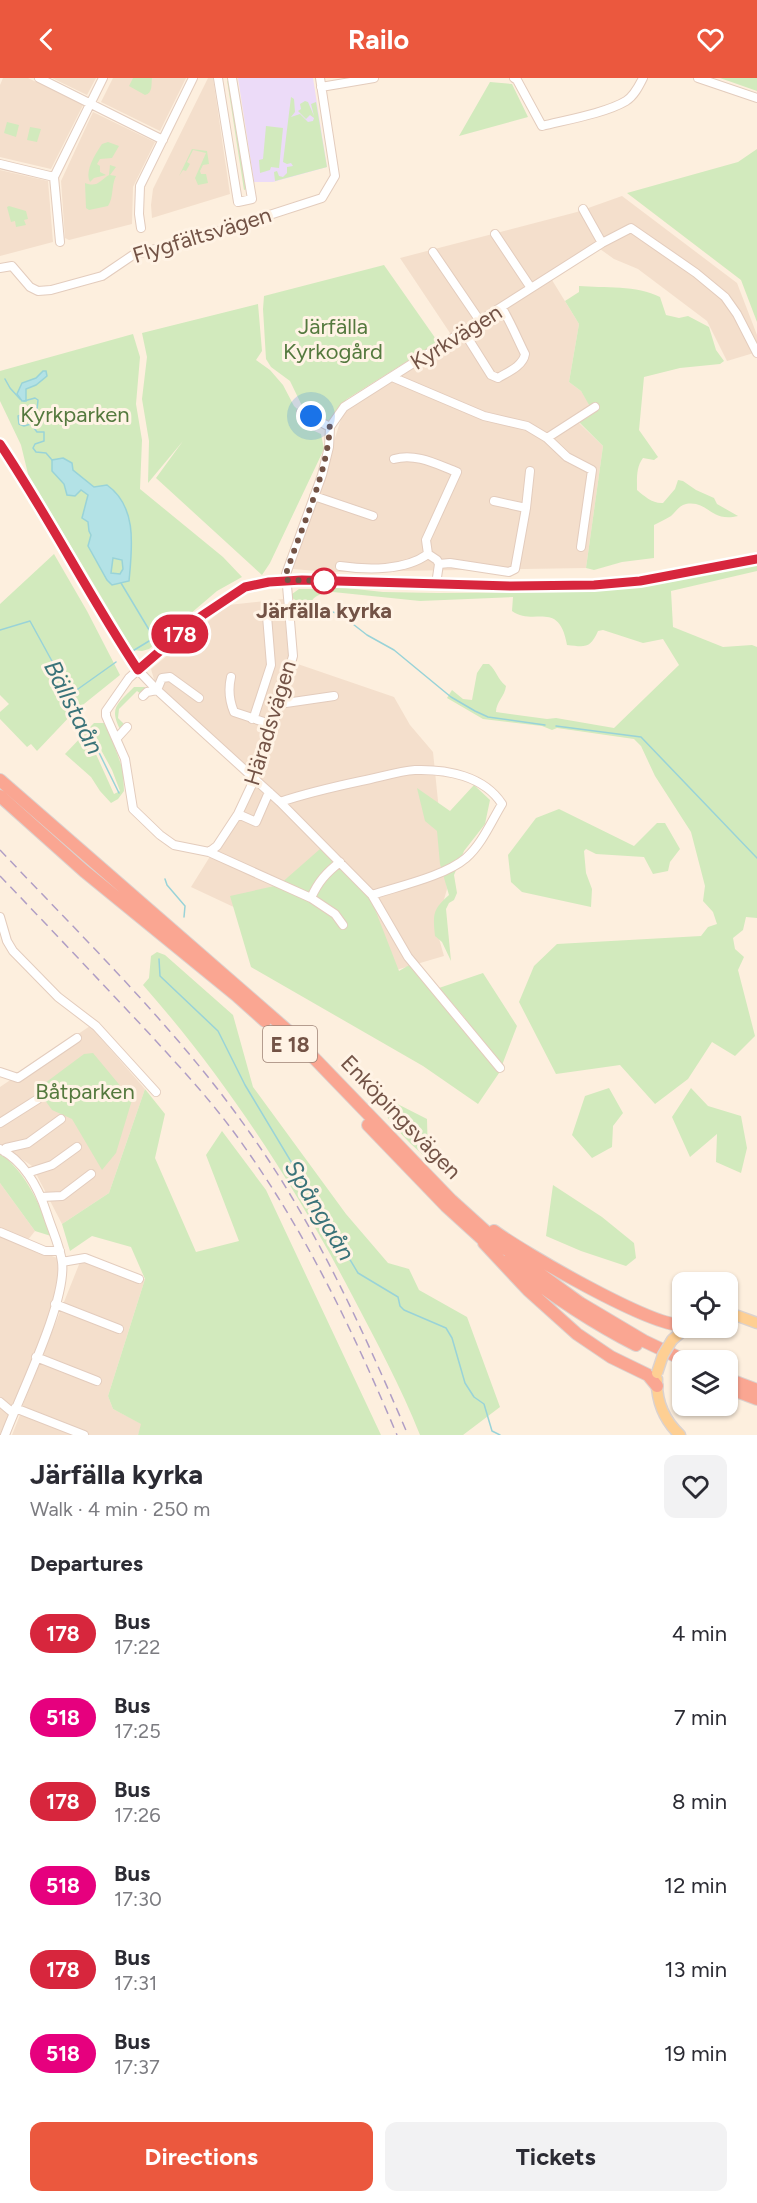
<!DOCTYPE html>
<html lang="en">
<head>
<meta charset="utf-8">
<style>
	:root { --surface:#fff; --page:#f2f2f3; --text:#2b2b33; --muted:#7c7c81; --accent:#eb583e }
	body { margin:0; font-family:Figtree,sans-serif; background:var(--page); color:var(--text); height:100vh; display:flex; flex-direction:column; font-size:22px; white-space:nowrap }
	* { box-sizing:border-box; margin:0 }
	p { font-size:20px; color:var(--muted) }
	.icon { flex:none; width:33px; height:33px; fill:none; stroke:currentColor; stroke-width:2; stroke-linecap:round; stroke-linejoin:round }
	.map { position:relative; height:1357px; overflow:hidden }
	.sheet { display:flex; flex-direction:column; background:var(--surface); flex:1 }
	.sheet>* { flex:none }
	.badge { padding:0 12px; border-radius:20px; font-size:21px; line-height:39px }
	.tools { position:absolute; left:672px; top:1194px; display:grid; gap:12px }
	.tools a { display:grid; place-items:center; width:66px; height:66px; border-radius:12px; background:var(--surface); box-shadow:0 2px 4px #0004; font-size:30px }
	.you { position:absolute; width:30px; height:30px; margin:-15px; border:4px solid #fff; border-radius:50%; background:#1a73e8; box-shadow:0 0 0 9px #1a73e833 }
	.map>.badge { position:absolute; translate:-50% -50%; box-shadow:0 0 0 3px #fff }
	h2 { padding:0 30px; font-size:22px; line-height:54px }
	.round { display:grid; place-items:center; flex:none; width:63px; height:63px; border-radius:12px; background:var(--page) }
	.headline { display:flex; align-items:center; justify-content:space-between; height:102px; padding:0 30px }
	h1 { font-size:28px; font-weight:700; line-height:45px }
	.button { display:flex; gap:12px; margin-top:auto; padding:12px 30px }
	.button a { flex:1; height:69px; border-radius:12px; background:var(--accent); color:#fff; font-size:24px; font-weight:700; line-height:69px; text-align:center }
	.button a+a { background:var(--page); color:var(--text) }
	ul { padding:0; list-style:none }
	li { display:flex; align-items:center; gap:18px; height:84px; padding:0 30px }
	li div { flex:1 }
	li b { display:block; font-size:22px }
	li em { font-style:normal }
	li .badge { min-width:66px; font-weight:700; text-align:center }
	header { display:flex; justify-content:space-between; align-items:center; height:78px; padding:0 30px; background:var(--accent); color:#fff; font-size:27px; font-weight:700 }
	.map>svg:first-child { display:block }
	.residential { fill:#f4dfcc }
	.education { fill:#ecdbf8 }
	.green { fill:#d2eabd }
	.water { fill:#b3e2e6; stroke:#99d3d8; stroke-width:1.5; fill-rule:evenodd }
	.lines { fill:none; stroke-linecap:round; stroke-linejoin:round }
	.stream { stroke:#99d3d8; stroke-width:1.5 }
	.minor-casing { stroke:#e3ccbd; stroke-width:10 }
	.major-casing { stroke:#dbd2cf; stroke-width:13 }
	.highway-casing { stroke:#dbd2cf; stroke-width:14 }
	.minor { stroke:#fff; stroke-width:8 }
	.major { stroke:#fecf93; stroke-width:10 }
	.highway { stroke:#faa692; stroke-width:12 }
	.rail { stroke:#b09ec5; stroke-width:1.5; stroke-dasharray:9 6; stroke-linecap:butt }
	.major-bridge-casing { stroke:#dbd2cf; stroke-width:13; stroke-linecap:butt }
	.major-bridge { stroke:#fecf93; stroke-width:10 }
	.line-casing { stroke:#fff; stroke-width:14 }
	.line { stroke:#d7263d; stroke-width:9 }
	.walk { stroke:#735346; stroke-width:6; stroke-dasharray:0 10.8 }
	.stop-dot { fill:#fff; stroke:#d7263d; stroke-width:3 }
	.labels { text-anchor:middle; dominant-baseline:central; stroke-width:6; stroke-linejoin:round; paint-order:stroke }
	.shield { fill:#fff3e5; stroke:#9d8376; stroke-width:1.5 }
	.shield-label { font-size:21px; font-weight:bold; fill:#735346 }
	.street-label { font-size:22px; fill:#735346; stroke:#fff3e5 }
	.park-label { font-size:22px; fill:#54793e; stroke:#fff3e5 }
	.stop-label { font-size:22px; font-weight:bold; fill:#735346; stroke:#fff3e5 }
	.water-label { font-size:24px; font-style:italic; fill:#3a7379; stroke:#fff3e5 }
</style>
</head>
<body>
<header><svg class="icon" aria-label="back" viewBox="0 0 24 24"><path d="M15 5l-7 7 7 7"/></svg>Railo<svg class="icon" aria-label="heart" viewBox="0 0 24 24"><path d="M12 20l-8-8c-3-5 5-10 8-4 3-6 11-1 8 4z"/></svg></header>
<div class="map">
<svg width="757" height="1357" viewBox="0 0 757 1357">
	<rect width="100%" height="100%" fill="#fdefde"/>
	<path class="residential" d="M3,0H28L83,27L51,91L0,79V7Z
		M52,0H96L87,17Z
		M113,0H186L160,53L101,24Z
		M208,0H213L230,116L152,140L151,127L153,111Z
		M93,34L155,64L133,109L132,146L69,162L65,160L61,103Z
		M0,92L48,103L53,164L0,178Z
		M622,118L737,205L757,257V274L727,283L707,243L638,191L614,181L600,171L552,202L579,246L569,304L581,313L593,332L578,344L603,368L586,490L329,494L293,491L341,341L349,329L454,261L400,180L577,134Z
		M283,521L289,583L394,619L410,647L433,674L447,811L436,850L444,878L379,897L191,809L260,698L250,692L155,605L151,591L228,527Z
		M90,948L145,1011L109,1115L62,1146L32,1088L0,1066V1009Z
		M0,1105L35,1153L27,1163L0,1149Z
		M0,1158L57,1180L64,1202L2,1357H0Z
		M82,1179L145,1201L108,1318L113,1331L142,1346L138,1357H89L22,1329Z
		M20,1337L74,1357H12Z"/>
	<path class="education" d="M238,0H313L327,89L273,104H254Z"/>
	<path class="green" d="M133,0H152C151,7 153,15 145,17L129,8Z
		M720,0H757V13Z
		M227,2L230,6L247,111L244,112Z
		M490,4L512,6L528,39L459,58Z
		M291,19L294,21L295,34L291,39L300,36L308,44L313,43L314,40L310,37L306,41L298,33L301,31L300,26L305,23L308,24L314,38L311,26L316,24L327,89L275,103L274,94L277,93L279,98L283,99L287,95V89L293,88L291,85L287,86L283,84Z
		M7,44L19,47L16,59L4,55Z
		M266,48L283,50L279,90L271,89L270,92L260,95L259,82L263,81Z
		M30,49L41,51L37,64L27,62Z
		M108,64L119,68L112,80L100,81L97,86L100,88V94L106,97L94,100L90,104C84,93 96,75 102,66Z
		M192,71L207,73L209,86L203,87L200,93L201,96H206L208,105L198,107L195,100L206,75L193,72L187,84L190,86L186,93L183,92L179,98Z
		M757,71V244L741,202L627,115L738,84Z
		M110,87L116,89L110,97L116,98C111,108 114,119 108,128L89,132L86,130L85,105C98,110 100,102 109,97Z
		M9,128L26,133L28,141L24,142L26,147L16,149L15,143L11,144L7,129Z
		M384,187L438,264L347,321L330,344L305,334L290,303L271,289L266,281L263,231L264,218Z
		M579,208C604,210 637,207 660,219L666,237L679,240L688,238L709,249L716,272L724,283L720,286L680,290L644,299L639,352L658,379L654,382L643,380C636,389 637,401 637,412C644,418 653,426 663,425L675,411L678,402L683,403L696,412L714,420L717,426L738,438C711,445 708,422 686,426C678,428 676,434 671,438C666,441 660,444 654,447V480L622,484L594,492L586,490L603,368L578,343L592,332L581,313L569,304L579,246L565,223L579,214Z
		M258,226L262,273L256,282L270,292L283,307L294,328L311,344L310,351L321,356L324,371L270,485L262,497L156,400L183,363L148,405L149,363L142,321L147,279L142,255Z
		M133,256L140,279L136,326L142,362L140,411L223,479L242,499L217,513L149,571L142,573L133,572L28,396L21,367L0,323V293Z
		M54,476L87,533L120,597L74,634L37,673L31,666L27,669L0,641V634L9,626L0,617V526Z
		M757,487V493L671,513L673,549L723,569L752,567L757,569V840L746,839L743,852L733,860L735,871L744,879L738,892L755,958L735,978L712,964L688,1001L655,1026L620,987L556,996L519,924L534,888L557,866L701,858L708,849L717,846L713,834L703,823L705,808L691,754L655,698L641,668L634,661L557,650L552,652L542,648L483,641L447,620L452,612L463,621L472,622L477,595L483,586H489C497,593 497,601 506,608C505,618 496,624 496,634L547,641L556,640L614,650L679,587L663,561L643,565L603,552L598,553C590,571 585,569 567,567C559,521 534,549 512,533L513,519L420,523L333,514C319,516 314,517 308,529L292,520V516L299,511H328V508L383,514L437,515L576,514L627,509Z
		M134,609H145L144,614L141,616L137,613L119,631L118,640L124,646L121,653C108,629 118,626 134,609Z
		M94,645H104L108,650L123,692L124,713L118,721L111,725L100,713L91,699L65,676L86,654L114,716L120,713L112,692L89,650Z
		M474,707L490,722L485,746L464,773L454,797L457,815L454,822L449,825L446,831L451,883L442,864L435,858C433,837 432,832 449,817L440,786L437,753L425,743L417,710L450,733Z
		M559,731L634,768L657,745H665L680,771L670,784L668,793L653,796L644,779L596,776L586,771L584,773L586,795L592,811L591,829L522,814L511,804L508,777L536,740Z
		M320,771L371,821L399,893L411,886L462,945L465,940L439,910L483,895L517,948L499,995L478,1026L423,988L251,889L230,818L279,807Z
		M157,874L165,877L233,937L253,1009L346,1136L388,1185L409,1191L419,1212L467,1239L500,1329L463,1357H420C401,1309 376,1263 352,1217C294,1106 226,1001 143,907L149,900L151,878Z
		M93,975L132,1022L116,1075L102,1092L72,1041L52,1032L37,1011L84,976Z
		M609,1010L623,1035L613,1048L612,1069L592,1080L572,1057L585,1018Z
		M691,1010L708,1028L741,1038L747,1070L741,1095L716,1084L717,1056L690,1079L672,1039Z
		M145,1011L165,1036L155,1080L196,1174L239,1163L206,1077L222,1053L266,1112L381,1357H138L141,1346L113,1331L108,1318L145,1201L131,1169L92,1158L70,1173L62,1146L109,1115Z
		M368,1011L427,1041L428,1081C403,1061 385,1038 368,1011Z
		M0,1075C27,1096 40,1126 51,1158L35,1153L0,1105Z
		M553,1107L602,1139L634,1165L636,1180L626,1188L581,1173L546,1158Z"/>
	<path class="water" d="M43,293H46L47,298L36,307L26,311V323H22L17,316L22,305L36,300Z
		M63,380L72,385L73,392L94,409L107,407C138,429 132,470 129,503L112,507L107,502L88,468L91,457L89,453L88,444L82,440L88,417L81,412L75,418L67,417L64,406L52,393V382ZM113,480L122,482L123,491L120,496L111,495Z"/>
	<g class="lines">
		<path class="stream" d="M5,301L10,310L20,321
			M24,323L35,320L38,322L37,332L18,338L19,346L24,348L31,346L37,354H44V363L35,366L33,370L36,374L46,375L52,382
			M121,505L154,560L131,574
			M299,524L336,535L349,543L367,557L394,572L451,619L475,633L488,639L545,647
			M0,552L30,543L70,616L119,715
			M71,616L116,584
			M556,648L641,659L757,780
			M165,801L167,807L185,828L184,839
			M159,881L160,898L218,953L245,1007L358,1195L398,1219L400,1228L404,1232L446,1250L452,1260L465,1305L474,1319L484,1326L492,1353L500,1357"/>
		<defs>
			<path id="minor" d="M39,0L163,62
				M218,0L238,124L252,121L232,0
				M514,0L517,2L542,48C566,42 606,35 626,23C634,18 639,8 643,0
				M698,0L757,20
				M321,9L374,0
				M0,86L54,99
				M583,131L602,165
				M141,150L139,136L140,108L193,0
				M495,156L531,210
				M60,164L54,99L103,0
				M433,174L480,243
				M0,190L12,188L30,209L38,213L51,212L102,198L133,177L217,154L322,120L335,98L320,0
				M464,254L491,297L498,300C508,294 523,288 525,276C517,260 511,245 502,230
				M392,299L484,338L527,348L547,360L567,379L592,392L581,469
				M301,334L330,349
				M547,360L595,329
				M0,366L27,407L106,543L138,592L157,612L280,724L372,817L408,879L500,990
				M394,381C416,375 436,386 457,394L426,462L428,476L437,482L439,486
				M314,418L373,438
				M494,423L526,430
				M340,488C367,492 405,493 428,476
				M436,506L439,486L450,485L509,494L515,491L526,430L530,393
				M231,599C228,612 229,622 234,634L273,647
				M157,612L162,600L170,599L199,620
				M143,618L147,614L157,612
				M279,626L334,618
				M252,641L254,639L271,587L267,538
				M117,660L127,649
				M280,724C307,715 333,709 361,703C378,700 398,693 415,692C447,691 484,698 502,726C491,744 482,766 466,780C445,798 399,808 372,817
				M238,736L256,744L269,714
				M209,774L217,768L238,736L254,702L273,647L293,578L286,496L322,397L329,369L330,349L344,329L602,165L631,150L696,195L725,219L737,236L757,275
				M340,784C326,795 318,804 311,820L209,774L174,767L160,757L133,731L125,681L106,638V633L129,600L138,592L197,541L245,509L269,504L302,502L511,508H571L640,503L757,481
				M311,820L335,836L343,847
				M0,839L7,863L13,873L58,919L96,948L156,1014
				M0,994L18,1000L77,960
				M0,1045L38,1021
				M0,1071C25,1084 39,1111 47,1136C52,1152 60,1168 62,1184C67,1223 20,1317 5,1357
				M5,1074L6,1070L28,1065L61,1041
				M27,1095L52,1087L77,1069
				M41,1119L62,1118L91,1096
				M0,1154L45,1173H60
				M62,1184L85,1180L139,1201
				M55,1226L119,1251
				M36,1279L97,1303
				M0,1324L13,1335
				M15,1330L84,1357"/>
			<path id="major" d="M728,1237L738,1238L757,1245
				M672,1262L686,1250
				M657,1301C656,1322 664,1342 680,1357"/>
			<path id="highway" d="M0,702L287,952L451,1122L503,1169L580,1225L644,1263L684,1282
				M0,718L84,793L236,917L265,943
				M368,1047L446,1128L490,1168
				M494,1153C524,1175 650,1248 682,1247
				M484,1165L528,1212L577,1256L611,1279L648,1297L657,1308
				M508,1183C548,1215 591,1244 636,1267
				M728,1301L757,1312
				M728,1310L757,1321"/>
		</defs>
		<use href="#minor" class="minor-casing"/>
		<use href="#major" class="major-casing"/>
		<use href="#highway" class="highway-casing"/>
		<use href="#minor" class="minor"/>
		<use href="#major" class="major"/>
		<use href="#highway" class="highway"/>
		<path class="rail" d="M0,772C86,863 178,952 250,1055C316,1148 363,1252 408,1357
			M0,798C48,848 96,899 144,950C178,987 212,1023 241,1064C307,1156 353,1253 397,1357"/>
		<defs>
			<path id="major-bridge" d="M657,1295L663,1277L672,1262"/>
		</defs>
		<use href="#major-bridge" class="major-bridge-casing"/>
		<use href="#major-bridge" class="major-bridge"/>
	</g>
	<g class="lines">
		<defs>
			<path id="line" d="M0,366C49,439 89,518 138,592L197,541L245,509L269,504L302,502L511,508L594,507L640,503L757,481"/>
		</defs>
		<use href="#line" class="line-casing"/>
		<use href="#line" class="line"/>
		<path class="walk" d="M311,338L330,349C326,400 302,447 286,496V502L324,503"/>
	</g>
	<circle class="stop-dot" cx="324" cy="503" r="12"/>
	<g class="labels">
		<rect class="shield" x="263" y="948" width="54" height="36" rx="4.5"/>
		<g class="shield-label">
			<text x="290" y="966">E 18</text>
		</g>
		<g class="street-label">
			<text transform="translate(202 157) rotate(-17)">Flygfältsvägen</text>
			<text transform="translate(456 259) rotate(-32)">Kyrkvägen</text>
			<text transform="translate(270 645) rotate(-73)">Häradsvägen</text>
			<text transform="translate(401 1039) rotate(46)">Enköpingsvägen</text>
		</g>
		<g class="park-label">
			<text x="333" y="248">Järfälla<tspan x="333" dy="25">Kyrkogård</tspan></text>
			<text x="75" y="336">Kyrkparken</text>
			<text x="85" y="1013">Båtparken</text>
		</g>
		<g class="stop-label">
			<text x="324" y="532">Järfälla kyrka</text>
		</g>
		<g class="water-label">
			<text transform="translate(74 629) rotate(63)">Bällstaån</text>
			<text transform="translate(320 1132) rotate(59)">Spångaån</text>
		</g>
	</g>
</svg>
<div class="tools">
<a><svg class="icon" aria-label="locate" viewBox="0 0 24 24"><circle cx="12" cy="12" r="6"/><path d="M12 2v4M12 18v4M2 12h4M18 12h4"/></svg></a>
<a><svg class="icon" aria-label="layers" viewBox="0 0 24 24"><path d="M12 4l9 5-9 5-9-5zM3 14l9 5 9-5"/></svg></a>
</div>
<div class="you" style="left:311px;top:338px"></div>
<b class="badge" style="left:180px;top:556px;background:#d7263d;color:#fff">178</b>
</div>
<section class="sheet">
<div class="headline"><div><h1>Järfälla kyrka</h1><p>Walk · 4 min · 250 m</p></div><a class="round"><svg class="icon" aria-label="heart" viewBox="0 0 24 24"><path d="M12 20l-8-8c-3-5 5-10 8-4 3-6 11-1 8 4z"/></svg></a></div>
<h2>Departures</h2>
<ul>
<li><span class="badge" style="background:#d7263d;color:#fff">178</span><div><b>Bus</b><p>17:22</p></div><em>4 min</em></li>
<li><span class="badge" style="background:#e6007e;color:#fff">518</span><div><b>Bus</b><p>17:25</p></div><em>7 min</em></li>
<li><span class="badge" style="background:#d7263d;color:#fff">178</span><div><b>Bus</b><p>17:26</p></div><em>8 min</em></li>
<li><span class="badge" style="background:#e6007e;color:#fff">518</span><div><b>Bus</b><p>17:30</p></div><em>12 min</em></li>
<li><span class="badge" style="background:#d7263d;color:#fff">178</span><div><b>Bus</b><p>17:31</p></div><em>13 min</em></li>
<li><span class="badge" style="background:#e6007e;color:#fff">518</span><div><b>Bus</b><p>17:37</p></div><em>19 min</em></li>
</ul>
<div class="button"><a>Directions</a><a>Tickets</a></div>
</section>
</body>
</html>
